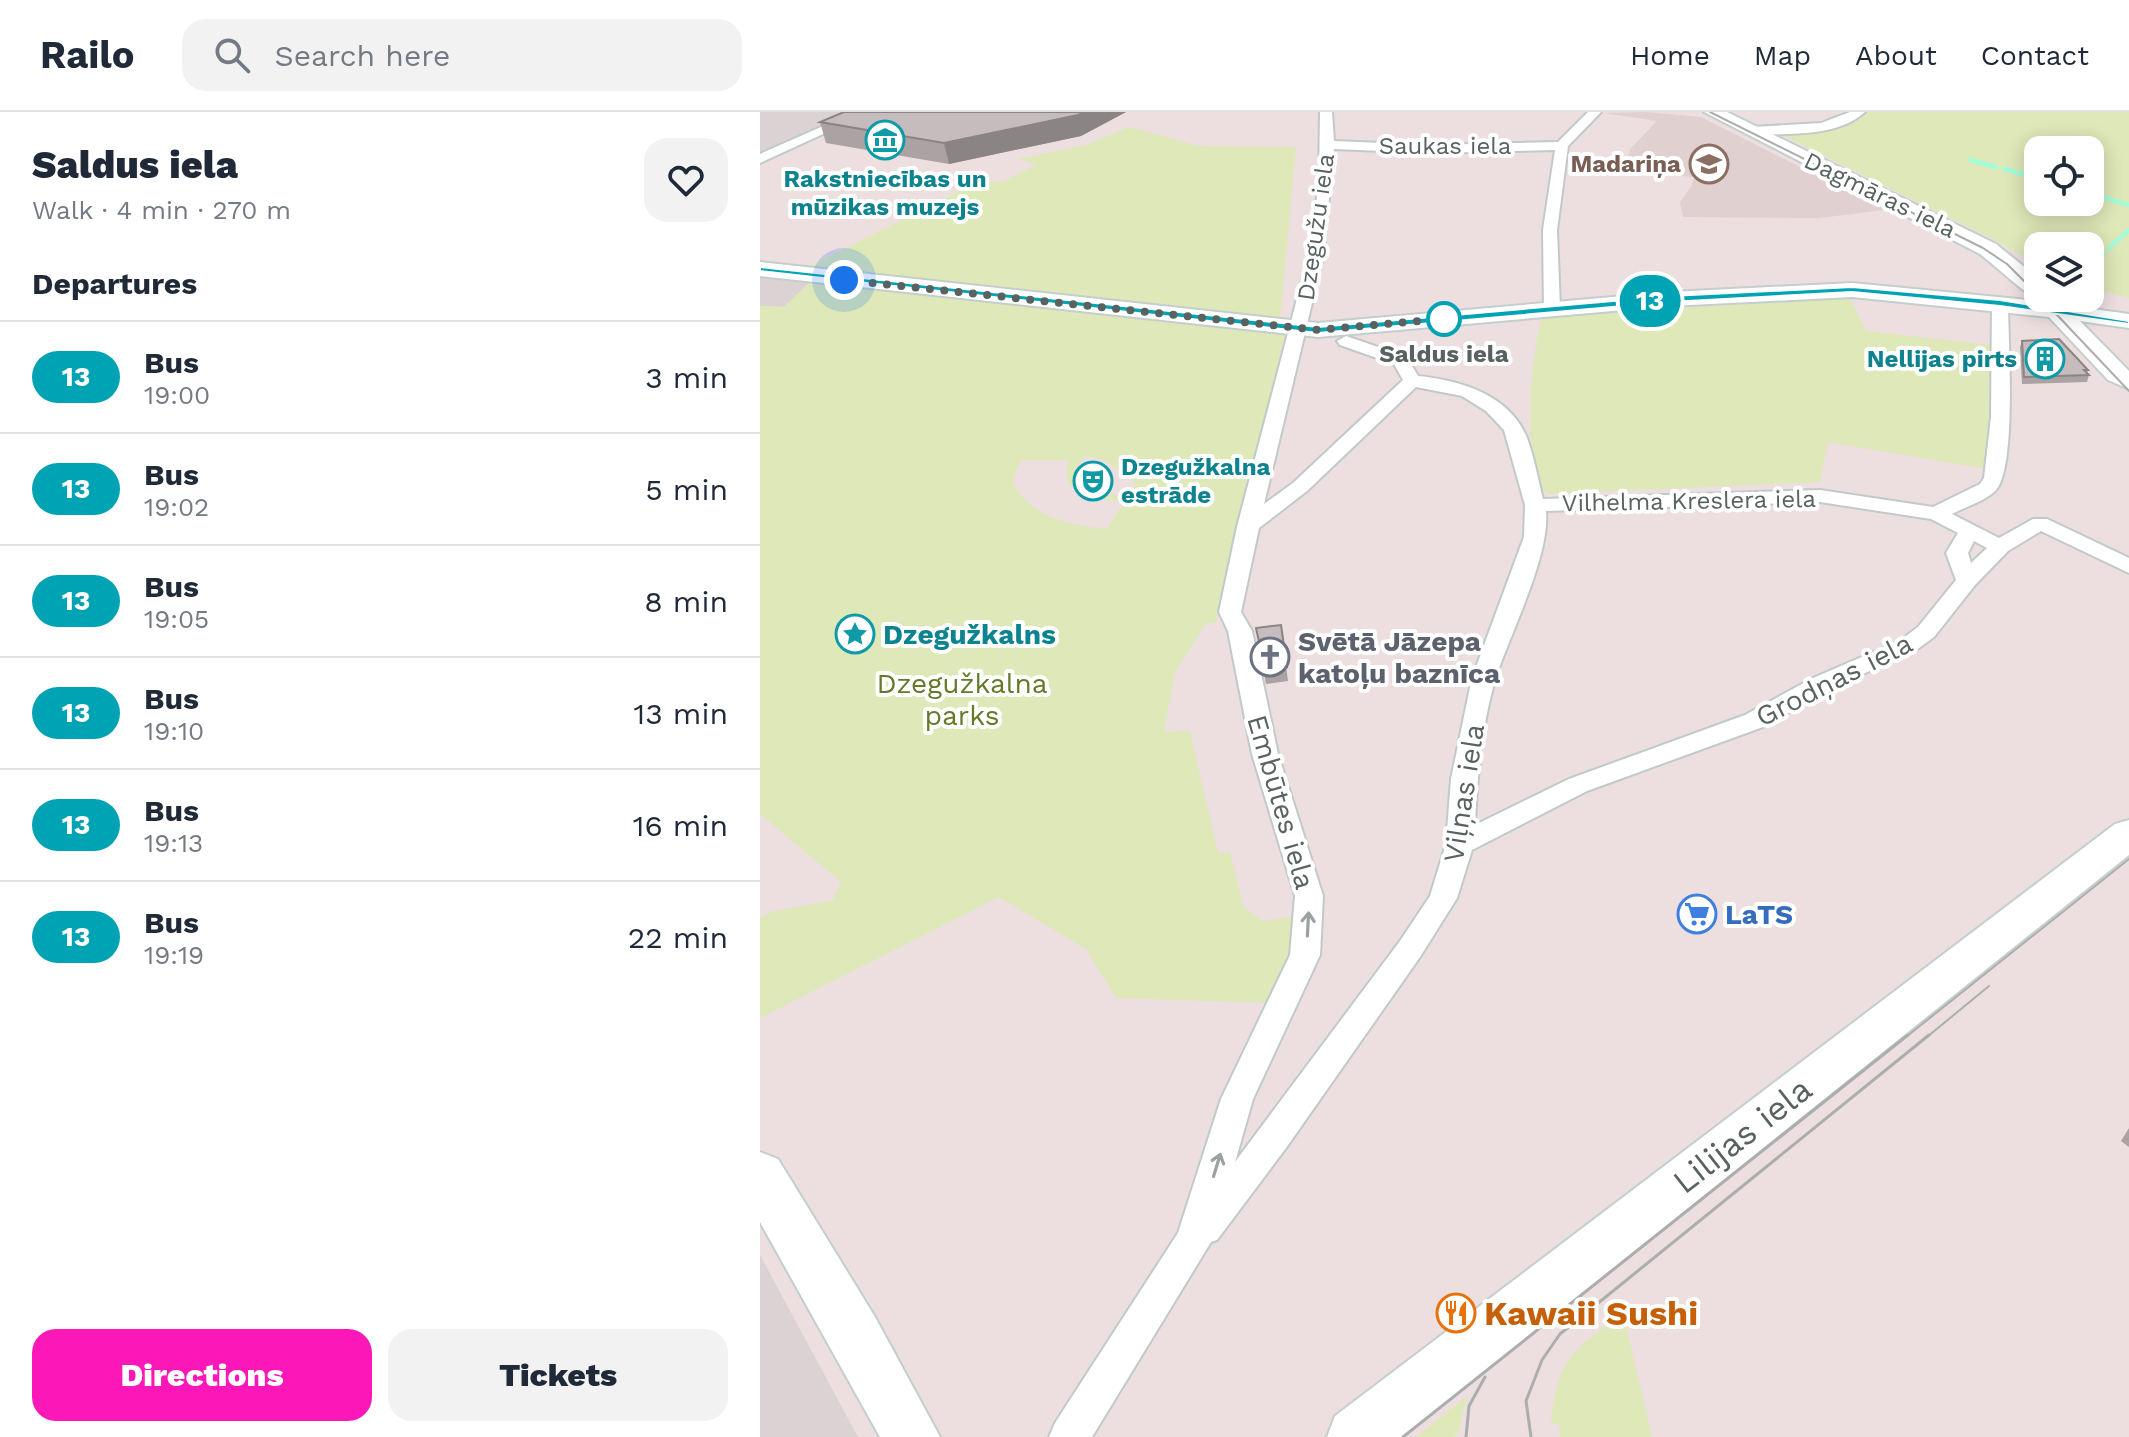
<!DOCTYPE html>
<html lang="en">
<head>
<meta charset="utf-8">
<style>
	:root { --surface:#fff; --page:#f2f2f3; --text:#1f2937; --muted:#747a83; --line:#e0e1e3; --accent:#fc17b8 }
	body { margin:0; font-family:"Work Sans",sans-serif; background:var(--page); color:var(--text); height:100vh; display:flex; flex-direction:column; font-size:30px; white-space:nowrap }
	* { box-sizing:border-box; margin:0 }
	p { font-size:26px; color:var(--muted) }
	.icon { flex:none; width:44px; height:44px; fill:none; stroke:currentColor; stroke-width:2; stroke-linecap:round; stroke-linejoin:round }
	.map { position:relative; flex:1; overflow:hidden }
	.sheet { display:flex; flex-direction:column; background:var(--surface); width:760px }
	.sheet>* { flex:none }
	.badge { padding:0 16px; border-radius:26px; font-size:28px; line-height:52px }
	.controls { position:absolute; left:1264px; top:24px; display:grid; gap:16px }
	.controls a { display:grid; place-items:center; width:80px; height:80px; border-radius:16px; background:var(--surface); box-shadow:0 4px 20px #0003; font-size:40px }
	.you { position:absolute; width:40px; height:40px; margin:-20px; border:6px solid #fff; border-radius:50%; background:#1a73e8; box-shadow:0 0 0 12px #1a73e833 }
	.map>.badge { position:absolute; translate:-50% -50%; box-shadow:0 0 0 4px #fff }
	h2 { padding:0 32px; font-size:30px; line-height:72px }
	.round { display:grid; place-items:center; flex:none; width:84px; height:84px; border-radius:24px; background:var(--page) }
	.headline { display:flex; align-items:center; justify-content:space-between; height:136px; padding:0 32px }
	h1 { font-size:38px; font-weight:800; line-height:60px }
	.cta { display:flex; gap:16px; margin-top:auto; padding:16px 32px }
	.cta a { flex:1; height:92px; border-radius:24px; background:var(--accent); color:#fff; font-size:32px; font-weight:800; line-height:92px; text-align:center }
	.cta a+a { background:var(--page); color:var(--text) }
	ul { padding:0; list-style:none }
	li { display:flex; align-items:center; gap:24px; height:112px; padding:0 32px; border-top:2px solid var(--line) }
	li div { flex:1 }
	li b { display:block; font-size:30px }
	li em { font-style:normal }
	li .badge { min-width:88px; font-weight:700; text-align:center }
	header { display:flex; align-items:center; gap:48px; box-sizing:border-box; height:112px; padding:0 40px; background:var(--surface); border-bottom:2px solid var(--line) }
	header strong { font-size:38px }
	nav { display:flex; gap:44px; margin-inline-start:auto; font-size:28px }
	.search { width:560px; height:72px; background:var(--page); display:flex; align-items:center; gap:20px; box-sizing:border-box; padding:0 28px; border-radius:24px; color:var(--muted); font-size:30px }
	main { display:flex; flex:1; min-height:0 }
	.map>svg:first-child { display:block }
	.industrial { fill:#dbd2d3 }
	.education { fill:#e0d0d0 }
	.green { fill:#dee8b8; fill-rule:evenodd }
	.lines { fill:none; stroke-linecap:round; stroke-linejoin:round }
	.stream { stroke:#9effdd; stroke-width:4 }
	.street-casing { stroke:#c1cac9; stroke-width:4 }
	.secondary-casing { stroke:#c3cecd; stroke-width:4 }
	.street { fill:#fff; fill-rule:evenodd }
	.secondary { fill:#fff; fill-rule:evenodd }
	.tram-far1 { stroke:#abaead; stroke-width:2 }
	.tram { stroke:#abaead; stroke-width:3 }
	.wall { fill:#aba2a3 }
	.shaded-wall { fill:#8b8484 }
	.building { fill:#c7bcbd; stroke:#8b8484; stroke-width:2 }
	.oneway { stroke:#9ba1a0 }
	.line { fill:#00a3b4; stroke:#fff; stroke-width:2 }
	.walk { stroke:#586260; stroke-width:8; stroke-dasharray:0 14.4 }
	.stop-dot { fill:#fff; stroke:#00a3b4; stroke-width:4 }
	.labels { text-anchor:middle; dominant-baseline:central; stroke-width:8; stroke-linejoin:round; paint-order:stroke }
	.far-street-label { font-size:24px; fill:#586260; stroke:#fff }
	.far-education-label { font-size:24px; font-weight:bold; fill:#785e54; stroke:#fff; text-anchor:end }
	.far-culture-label { font-size:24px; font-weight:bold; fill:#0d838f; stroke:#fff }
	.far-stop-label { font-size:24px; font-weight:bold; fill:#586260; stroke:#fff }
	.culture-label { font-size:28px; font-weight:bold; fill:#0d838f; stroke:#fff; text-anchor:start }
	.worship-label { font-size:28px; font-weight:bold; fill:#5b616d; stroke:#fff; text-anchor:start }
	.street-label { font-size:28px; fill:#586260; stroke:#fff }
	.park-label { font-size:28px; fill:#647a28; stroke:#fff }
	.shop-label { font-size:28px; font-weight:bold; fill:#366cbe; stroke:#fff; text-anchor:start }
	.near-street-label { font-size:34px; fill:#586260; stroke:#fff }
	.near-food-label { font-size:34px; font-weight:bold; fill:#c56008; stroke:#fff; text-anchor:start }
</style>
</head>
<body>
<header>
<strong>Railo</strong>
<div class="search"><svg class="icon" aria-label="search" viewBox="0 0 24 24"><circle cx="10" cy="10" r="6"/><path d="M15 15l6 6"/></svg>Search here</div>
<nav><a>Home</a><a>Map</a><a>About</a><a>Contact</a></nav>
</header>
<main>
<section class="sheet">
<div class="headline"><div><h1>Saldus iela</h1><p>Walk · 4 min · 270 m</p></div><a class="round"><svg class="icon" aria-label="heart" viewBox="0 0 24 24"><path d="M12 20l-8-8c-3-5 5-10 8-4 3-6 11-1 8 4z"/></svg></a></div>
<h2>Departures</h2>
<ul>
<li><span class="badge" style="background:#00a3b4;color:#fff">13</span><div><b>Bus</b><p>19:00</p></div><em>3 min</em></li>
<li><span class="badge" style="background:#00a3b4;color:#fff">13</span><div><b>Bus</b><p>19:02</p></div><em>5 min</em></li>
<li><span class="badge" style="background:#00a3b4;color:#fff">13</span><div><b>Bus</b><p>19:05</p></div><em>8 min</em></li>
<li><span class="badge" style="background:#00a3b4;color:#fff">13</span><div><b>Bus</b><p>19:10</p></div><em>13 min</em></li>
<li><span class="badge" style="background:#00a3b4;color:#fff">13</span><div><b>Bus</b><p>19:13</p></div><em>16 min</em></li>
<li><span class="badge" style="background:#00a3b4;color:#fff">13</span><div><b>Bus</b><p>19:19</p></div><em>22 min</em></li>
</ul>
<div class="cta"><a>Directions</a><a>Tickets</a></div>
</section>
<div class="map">
<svg width="1369" height="1325" viewBox="0 0 1369 1325">
	<rect width="100%" height="100%" fill="#eddfdf"/>
	<path class="industrial" d="M0,0H95L0,41Z
		M0,163L51,169L24,195L0,194Z
		M0,1143L98,1325H0Z"/>
	<path class="education" d="M885,0L941,5L1125,98L1059,106L923,105L920,90L931,75L934,65L862,59L871,36L897,9L844,1Z"/>
	<path class="green" d="M1108,0H1369V186L1330,176V134H1278V153L1233,127L1018,21L1072,17ZM1278,38H1330V90H1278Z
		M369,15L439,34L536,35L520,208L45,157L217,70H242L276,53L258,47L326,33Z
		M51,169L525,223L456,511H446L415,560L404,620L430,619L455,728L459,742L470,739L483,795L503,809L540,804L538,825L510,891L356,886L326,837L239,785L0,906V806L13,799L72,789L81,770L0,702V194L24,195ZM326,344L346,349L374,370L375,382C355,385 326,384 315,364L316,356ZM262,348H309C296,385 336,387 364,390L347,417C310,413 274,407 254,373L255,361Z
		M1088,183L1106,219L1231,233L1227,357L1068,330L1060,370L788,382C759,365 771,233 783,203Z
		M863,1200L892,1325H800L799,1313L791,1311C798,1242 813,1241 863,1200Z
		M707,1284L698,1321L694,1325H656Z"/>
	<g class="lines">
		<path class="stream" d="M1210,48L1236,55
			M1244,57L1278,66
			M1330,81L1369,93
			M1349,136L1369,118
			M1330,152L1344,141"/>
		<defs>
			<path id="street" d="M95,0H111L0,51V42Z
				M560,0H572L574,29L670,33L798,30L828,0H841L808,34L797,118L800,197L792,202L784,197L783,118L795,38L670,41L574,37L563,145L504,392L533,371L643,268L634,252L580,233L577,229L586,224L647,245L658,264C700,268 750,283 767,326C774,345 778,367 783,387L1060,378L1173,395L1220,372L1224,366L1231,305L1232,191L1240,186L1248,191C1248,227 1257,354 1236,378C1226,389 1205,395 1192,402L1239,426L1273,407H1287L1369,446V461L1281,419L1248,439L1215,473L1174,525L1155,539L1071,576L1003,615L827,679L712,738L697,786L660,845L526,1036L457,1128L451,1130L332,1325H289L295,1311L418,1121L461,987L530,843L535,784L492,642L468,519L459,500L477,415L548,145L559,72ZM656,275L702,284L726,299L744,318L765,393L764,425L712,566L691,667L686,732L670,784L640,829L475,1050L493,987L560,843L563,784L518,642L492,519L481,500L499,416L547,379ZM1060,390L1171,407L1198,421L1186,441L1196,468L1158,515L1139,529L1053,566L985,603L809,667L715,713C717,664 722,609 737,562C752,518 790,443 786,399ZM1214,429L1227,436L1211,451L1208,441Z
				M1090,0H1105C1076,26 1028,21 992,23L986,19L992,15L1061,11Z"/>
			<path id="secondary" d="M944,0H967L1236,132L1278,166V186C1265,183 1234,152 1220,142Z
				M0,150L558,211L910,180L1092,171L1278,189L1281,186H1297L1304,193L1369,202V216L1320,209L1369,259V277L1348,268L1289,205L1092,185L910,194L558,225L0,164Z
				M1369,708V743L642,1325H567L575,1304L1355,712Z
				M0,1040L18,1047L115,1205L180,1325H120L0,1110Z"/>
		</defs>
		<use href="#street" class="street-casing"/>
		<use href="#secondary" class="secondary-casing"/>
		<use href="#street" class="street"/>
		<use href="#secondary" class="secondary"/>
		<path class="tram-far1" d="M950,0L1223,136L1247,152L1278,183
			M1281,186L1369,279
			M1146,925L1369,747
			M1167,925L1229,874"/>
		<path class="tram" d="M643,1325L1148,923
			M706,1325L709,1294L725,1265
			M771,1325L766,1289L782,1248L800,1222L1169,923"/>
	</g>
	<path class="wall" d="M84,0H366L321,24L189,52L66,31L60,10Z
		M1262,229L1328,258L1327,261L1329,263L1327,270L1262,272L1260,235Z
		M521,513L528,569L506,572L496,516Z
		M1369,1016V1035L1361,1029Z"/>
	<path class="shaded-wall" d="M325,0H366L321,24L189,52L184,31Z"/>
	<path class="building" d="M84,0H325L318,3L184,31L60,10Z
		M1299,227L1328,258H1324L1329,263L1264,265L1262,229Z
		M521,513L527,555L505,557L496,516Z"/>
	<defs><path id="oneway-shaft" d="M-6 0H5M1.5-3L5.5 0L1.5 3" fill="none" stroke-width="1.6" stroke-linecap="round" stroke-linejoin="round" transform="scale(2)"/></defs>
	<g class="oneway">
		<use href="#oneway-shaft" transform="translate(548 812) rotate(-87)"/>
		<use href="#oneway-shaft" transform="translate(457 1053) rotate(-73)"/>
	</g>
	<path class="line" d="M0,155L558,215L910,184L1092,175L1240,188L1369,209V212L1240,194L1092,180L910,190L558,221L0,159Z"/>
	<g class="lines">
		<path class="walk" d="M84,168L558,218L684,207"/>
	</g>
	<defs>
		<symbol id="museum-ring" viewBox="-11 -11 22 22"><circle r="9.5" fill="#fff" stroke="#0f9aa8" stroke-width="1.5"/><path d="M0-6L6-3V-2H-6V-3ZM-5-1h2V3h-2ZM-1-1h2V3h-2ZM3-1h2V3H3ZM-6 4H6V6H-6Z" fill="#0f9aa8"/></symbol>
		<symbol id="school-ring" viewBox="-11 -11 22 22"><circle r="9.5" fill="#fff" stroke="#8d6e63" stroke-width="1.5"/><path d="M0-5L7-2L0 1L-7-2ZM-4 1L0 2.5L4 1V4Q0 6-4 4Z" fill="#8d6e63"/></symbol>
		<symbol id="building-ring" viewBox="-11 -11 22 22"><circle r="9.5" fill="#fff" stroke="#0f9aa8" stroke-width="1.5"/><path d="M-4-6H4V6H1V3H-1V6H-4ZM-2.5-4.3h1.7v1.8h-1.7ZM.8-4.3h1.7v1.8H.8ZM-2.5-1h1.7V.8h-1.7ZM.8-1h1.7V.8H.8Z" fill="#0f9aa8"/></symbol>
		<symbol id="theatre-ring" viewBox="-11 -11 22 22"><circle r="9.5" fill="#fff" stroke="#0f9aa8" stroke-width="1.5"/><path d="M-5-5.5Q0-4 5-5.5V0Q5 5 0 6Q-5 5-5 0ZM-3.3-2.5H-1v1.5H-3.3ZM1-2.5H3.3v1.5H1ZM-2.8 1Q0 5.5 2.8 1Z" fill="#0f9aa8"/></symbol>
		<symbol id="sight-ring" viewBox="-11 -11 22 22"><circle r="9.5" fill="#fff" stroke="#0f9aa8" stroke-width="1.5"/><path d="M0-6L1.8-2.2L6-1.7L2.9 1.2L3.7 5.4L0 3.3L-3.7 5.4L-2.9 1.2L-6-1.7L-1.8-2.2Z" fill="#0f9aa8"/></symbol>
		<symbol id="church-ring" viewBox="-11 -11 22 22"><circle r="9.5" fill="#fff" stroke="#6b7280" stroke-width="1.5"/><path d="M-1.2-6h2.4v3.5h3.3v2.4h-3.3V6h-2.4V-.1h-3.3v-2.4h3.3Z" fill="#6b7280"/></symbol>
		<symbol id="supermarket-ring" viewBox="-11 -11 22 22"><circle r="9.5" fill="#fff" stroke="#3f7fe0" stroke-width="1.5"/><path d="M-6-5.5h2.5l.6 2H6L4.5 2H-2.5L-4.4-4H-6ZM-1.5 3.2a1.3 1.3 0 1 0 .1 0ZM3 3.2a1.3 1.3 0 1 0 .1 0Z" fill="#3f7fe0"/></symbol>
		<symbol id="restaurant-ring" viewBox="-11 -11 22 22"><circle r="9.5" fill="#fff" stroke="#e8710a" stroke-width="1.5"/><path d="M-5-6h1v4h1v-4h1v4h1v-4h1v5L-1.5 .5V6h-2V.5L-5-1ZM5-6V6H3V1.5H1.5Q1.5-4 5-6Z" fill="#e8710a"/></symbol>
	</defs>
	<g fill-rule="evenodd">
		<use href="#museum-ring" x="103" y="6" width="44" height="44"/>
		<use href="#school-ring" x="927" y="30" width="44" height="44"/>
		<use href="#building-ring" x="1263" y="225" width="44" height="44"/>
		<use href="#theatre-ring" x="311" y="347" width="44" height="44"/>
		<use href="#sight-ring" x="73" y="500" width="44" height="44"/>
		<use href="#church-ring" x="488" y="523" width="44" height="44"/>
		<use href="#supermarket-ring" x="915" y="780" width="44" height="44"/>
		<use href="#restaurant-ring" x="674" y="1179" width="44" height="44"/>
	</g>
	<circle class="stop-dot" cx="684" cy="207" r="16"/>
	<g class="labels">
		<g class="far-street-label">
			<text x="685" y="34">Saukas iela</text>
			<text transform="translate(1120 83) rotate(26)">Dagmāras iela</text>
			<text transform="translate(556 115) rotate(-82)">Dzegužu iela</text>
			<text transform="translate(929 389) rotate(-1)">Vilhelma Kreslera iela</text>
		</g>
		<g class="far-education-label">
			<text x="921" y="52">Madariņa</text>
		</g>
		<g class="far-culture-label">
			<text x="125" y="67">Rakstniecības un<tspan x="125" dy="28">mūzikas muzejs</tspan></text>
			<text x="1257" y="247" text-anchor="end">Nellijas pirts</text>
			<text x="361" y="355" text-anchor="start">Dzegužkalna<tspan x="361" dy="28">estrāde</tspan></text>
		</g>
		<g class="far-stop-label">
			<text x="684" y="242">Saldus iela</text>
		</g>
		<g class="culture-label">
			<text x="123" y="522">Dzegužkalns</text>
		</g>
		<g class="worship-label">
			<text x="538" y="529">Svētā Jāzepa<tspan x="538" dy="32">katoļu baznīca</tspan></text>
		</g>
		<g class="street-label">
			<text transform="translate(1074 568) rotate(-27)">Grodņas iela</text>
			<text transform="translate(704 681) rotate(-81)">Viļņas iela</text>
			<text transform="translate(521 690) rotate(74)">Embūtes iela</text>
		</g>
		<g class="park-label">
			<text x="202" y="571">Dzegužkalna<tspan x="202" dy="32">parks</tspan></text>
		</g>
		<g class="shop-label">
			<text x="965" y="802">LaTS</text>
		</g>
		<g class="near-street-label">
			<text transform="translate(982 1023) rotate(-38)">Lilijas iela</text>
		</g>
		<g class="near-food-label">
			<text x="724" y="1201">Kawaii Sushi</text>
		</g>
	</g>
</svg>
<div class="controls">
<a><svg class="icon" aria-label="locate" viewBox="0 0 24 24"><circle cx="12" cy="12" r="6"/><path d="M12 2v4M12 18v4M2 12h4M18 12h4"/></svg></a>
<a><svg class="icon" aria-label="layers" viewBox="0 0 24 24"><path d="M12 4l9 5-9 5-9-5zM3 14l9 5 9-5"/></svg></a>
</div>
<div class="you" style="left:84px;top:168px"></div>
<b class="badge" style="left:890px;top:189px;background:#00a3b4;color:#fff">13</b>
</div>
</main>
</body>
</html>
